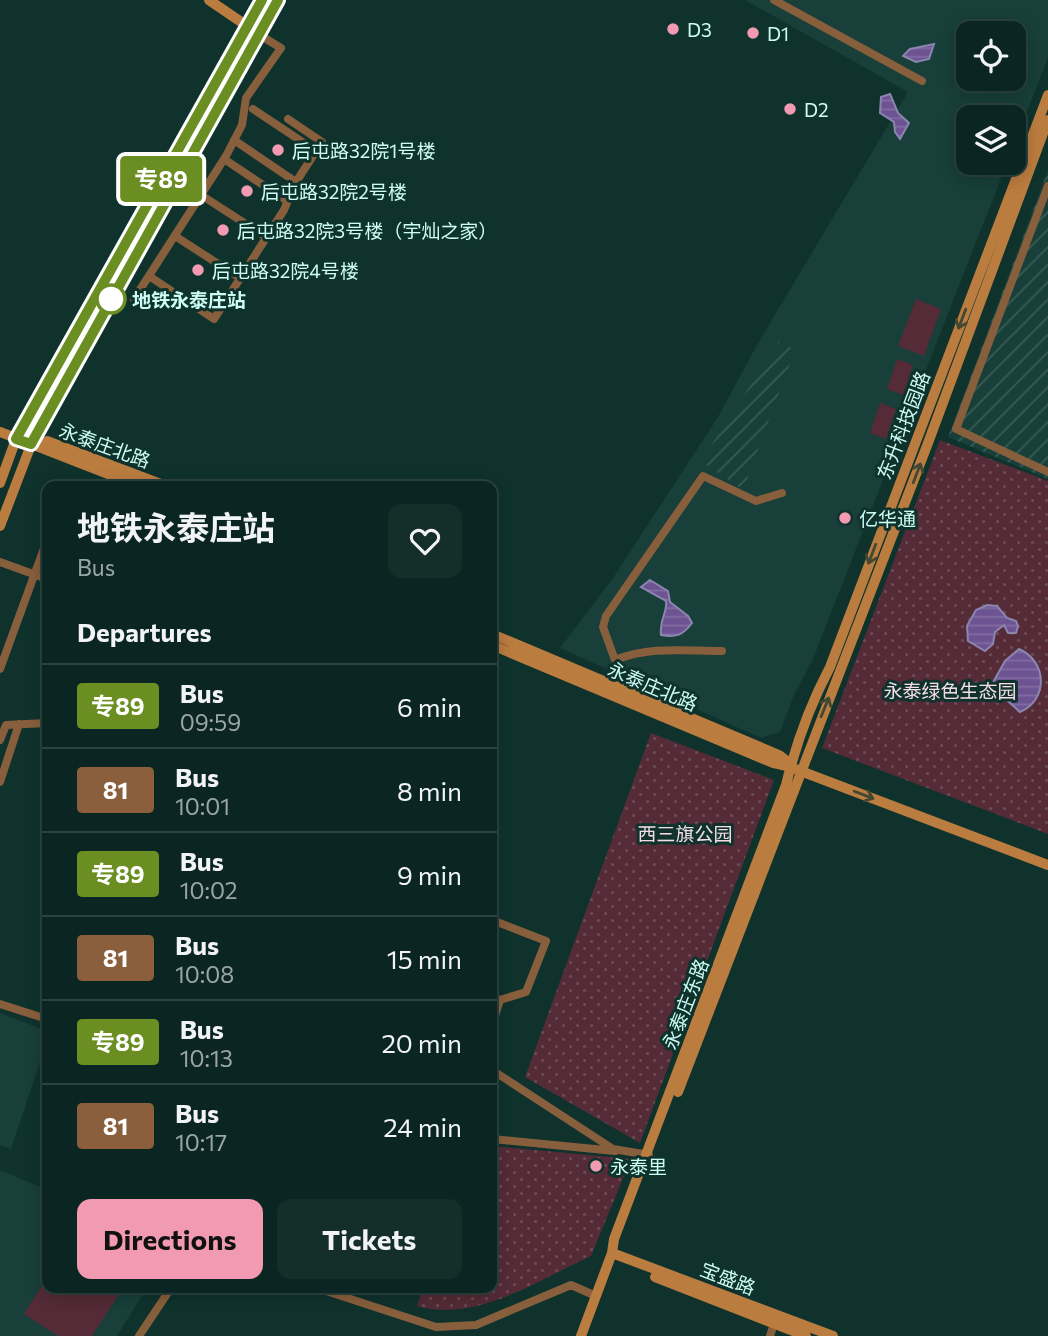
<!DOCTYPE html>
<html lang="en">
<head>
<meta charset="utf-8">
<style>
	:root { --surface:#0b2622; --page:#142e2a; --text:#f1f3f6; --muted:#9aa5a5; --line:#2b4340; --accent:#f19ab2 }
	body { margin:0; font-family:Commissioner,"Noto Sans SC",sans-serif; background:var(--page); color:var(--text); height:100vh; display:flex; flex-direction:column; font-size:26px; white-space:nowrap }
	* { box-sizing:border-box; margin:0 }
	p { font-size:23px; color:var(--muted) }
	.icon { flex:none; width:38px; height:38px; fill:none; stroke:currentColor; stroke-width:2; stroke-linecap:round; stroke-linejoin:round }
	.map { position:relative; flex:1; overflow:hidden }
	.panel { position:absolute; left:42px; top:481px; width:455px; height:812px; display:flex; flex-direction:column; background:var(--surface); border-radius:14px; box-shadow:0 4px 18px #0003,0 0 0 2px var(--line) }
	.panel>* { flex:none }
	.badge { padding:0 14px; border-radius:5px; font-size:24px; line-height:46px }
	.tools { position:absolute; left:956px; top:21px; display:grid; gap:14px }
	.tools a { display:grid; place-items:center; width:70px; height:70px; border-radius:14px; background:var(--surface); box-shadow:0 4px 18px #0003,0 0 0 2px var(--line); font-size:35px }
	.map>.badge { position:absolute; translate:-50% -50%; box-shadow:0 0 0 4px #fff }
	h2 { padding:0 35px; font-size:26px; line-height:63px }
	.round { display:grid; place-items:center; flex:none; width:74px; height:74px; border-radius:14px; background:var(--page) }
	.head { display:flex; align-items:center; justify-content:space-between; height:119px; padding:0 35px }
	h1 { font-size:33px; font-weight:700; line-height:52px }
	.action { display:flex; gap:14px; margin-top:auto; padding:14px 35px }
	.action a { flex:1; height:80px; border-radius:14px; background:var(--accent); color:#111; font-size:28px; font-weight:700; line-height:80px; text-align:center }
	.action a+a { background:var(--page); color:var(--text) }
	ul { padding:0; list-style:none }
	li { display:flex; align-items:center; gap:21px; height:84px; padding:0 35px; border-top:2px solid var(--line) }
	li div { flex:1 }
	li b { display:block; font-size:26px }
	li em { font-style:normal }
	li .badge { min-width:77px; font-weight:700; text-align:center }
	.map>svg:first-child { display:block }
	.built { fill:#183f39; fill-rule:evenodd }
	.industrial { fill:url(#industrial-furrows) }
	.park { fill:url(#park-dots) }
	.pitch { fill:#542b37 }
	.water { fill:url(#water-rules); stroke:#8a86af; stroke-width:2 }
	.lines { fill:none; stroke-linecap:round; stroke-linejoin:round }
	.street { stroke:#885f3c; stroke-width:8 }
	.secondary { stroke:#bb7c3f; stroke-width:10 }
	.oneway { stroke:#434832 }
	.line-casing { stroke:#fff; stroke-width:16 }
	.line { stroke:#6b8e23; stroke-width:10 }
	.poi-dot { fill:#f19ab2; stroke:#0f322d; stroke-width:2.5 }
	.stop-dot { fill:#fff; stroke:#6b8e23; stroke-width:3.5 }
	.labels { text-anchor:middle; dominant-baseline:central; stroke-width:6; stroke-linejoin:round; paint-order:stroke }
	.poi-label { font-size:19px; fill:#ccfdf4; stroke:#0f322d; text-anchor:start }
	.stop-label { font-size:19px; font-weight:bold; fill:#ccfdf4; stroke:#0f322d; text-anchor:start }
	.street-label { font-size:19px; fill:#ccfdf4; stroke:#0f322d }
	.park-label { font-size:19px; fill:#f4dde3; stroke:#0f322d }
</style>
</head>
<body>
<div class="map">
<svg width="1048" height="1336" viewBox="0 0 1048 1336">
	<defs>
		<pattern id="industrial-furrows" width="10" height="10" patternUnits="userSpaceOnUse" patternTransform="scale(1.75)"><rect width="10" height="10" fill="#183f39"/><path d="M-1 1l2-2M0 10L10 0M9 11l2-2" fill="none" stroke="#385c56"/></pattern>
		<pattern id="park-dots" width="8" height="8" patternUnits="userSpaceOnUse" patternTransform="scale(1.75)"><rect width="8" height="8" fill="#542b37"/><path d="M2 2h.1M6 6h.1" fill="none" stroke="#6b4b55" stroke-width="1.8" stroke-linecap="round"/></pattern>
		<pattern id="water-rules" width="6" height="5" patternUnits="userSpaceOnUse" patternTransform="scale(1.75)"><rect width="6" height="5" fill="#6d5392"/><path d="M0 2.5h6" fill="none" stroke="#816da2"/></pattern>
	</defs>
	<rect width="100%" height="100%" fill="#0f322d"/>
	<path class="built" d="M745,0H1048V58L1013,147V117H968V163H1007L813,659L794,695L780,732L761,738L560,648L613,578L718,417L758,343L908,92ZM968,33H1013V79H968Z
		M0,1013L47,1031V1041L11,1149L0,1145Z
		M0,1170L47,1190V1288H147L117,1336H0Z"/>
	<path class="industrial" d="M1048,170V479L948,437Z
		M779,341L795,350L743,490L701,461Z"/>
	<path class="park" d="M940,440L1048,481V834L822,748Z
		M651,733L774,780L640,1143L525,1077Z
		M492,1146L631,1159L591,1256C538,1280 477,1323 417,1306L423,1288H492Z"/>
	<path class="pitch" d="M916,299L941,309L924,356L898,346Z
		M897,359L913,365L903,395L887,389Z
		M880,403L896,409L886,439L870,433Z
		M47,1277V1288H123L92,1336H58L24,1314Z"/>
	<path class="water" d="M934,44L929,59L916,62L903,56L910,49Z
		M890,94L898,113L909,123L900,139L895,132L894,122L880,113L881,97Z
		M650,580L668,591L670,602L688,616L692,623C683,635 676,638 661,635C659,618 668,613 666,601L641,587Z
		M987,605L997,606L1007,618L1016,621L1018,626L1016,633H1008L1004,625L995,632L993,644L985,651L968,641L967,626L976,610Z
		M1019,649C1048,662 1048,700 1020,712L991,686L1005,661Z"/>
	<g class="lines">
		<path class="street" d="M774,0L922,81
			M253,109L316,151
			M288,119L322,142L296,182
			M224,159L287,201
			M1048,186L956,429L1048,472
			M201,195L266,237
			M175,236L240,278
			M149,276L214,319L284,210L296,182L234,140
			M134,299L226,156L242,125L246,98L281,48L258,34
			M0,562L47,579
			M722,651C684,651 651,646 615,660L603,627L606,616L703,476L756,501L782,493
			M0,669L47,540
			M0,740L6,725L47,723
			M0,782L19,724
			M492,920L546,941L526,992L500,1000L492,997
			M0,1004L47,1019
			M492,1025L500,1000
			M492,1070L613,1149L649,1155
			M492,1139L615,1151
			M317,1288L436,1327L476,1325L571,1285L596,1296
			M139,1336L171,1288
			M770,1336L774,1324"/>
		<path class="secondary" d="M209,0L250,28
			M0,432L139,486
			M31,445L47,441L166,486
			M0,483L16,439L262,0
			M0,526L31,445L278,0
			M492,634L779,755L792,765
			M492,645L773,763L790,767L1048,865
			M678,1092L928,443L1048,120
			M612,1253L833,1336
			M655,1277L806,1336
			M581,1336L612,1253L614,1239L786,785C796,743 810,705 830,667L1048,95"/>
	</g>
	<defs><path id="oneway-shaft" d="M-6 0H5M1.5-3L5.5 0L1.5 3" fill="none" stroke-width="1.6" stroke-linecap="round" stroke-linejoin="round" transform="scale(1.75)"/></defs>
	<g class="oneway">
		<use href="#oneway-shaft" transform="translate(962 319) rotate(111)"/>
		<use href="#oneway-shaft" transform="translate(917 473) rotate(-69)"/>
		<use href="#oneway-shaft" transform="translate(872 554) rotate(111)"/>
		<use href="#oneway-shaft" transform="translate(825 707) rotate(-68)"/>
		<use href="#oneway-shaft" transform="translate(864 795) rotate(21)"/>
	</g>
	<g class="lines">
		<defs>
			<path id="line" d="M262,0L16,439L31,444L278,0"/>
		</defs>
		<use href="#line" class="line-casing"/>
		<use href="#line" class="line"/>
	</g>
	<g class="poi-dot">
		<circle cx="673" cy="29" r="7"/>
		<circle cx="753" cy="33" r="7"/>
		<circle cx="790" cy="109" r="7"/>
		<circle cx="278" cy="150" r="7"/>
		<circle cx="247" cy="191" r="7"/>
		<circle cx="223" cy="230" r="7"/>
		<circle cx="198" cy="270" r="7"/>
		<circle cx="845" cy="518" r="7"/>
		<circle cx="596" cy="1166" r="7"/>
	</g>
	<circle class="stop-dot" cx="111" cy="299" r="14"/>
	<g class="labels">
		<g class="poi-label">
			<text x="687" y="29">D3</text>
			<text x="767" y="33">D1</text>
			<text x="804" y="109">D2</text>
			<text x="292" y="150">后屯路32院1号楼</text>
			<text x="261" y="191">后屯路32院2号楼</text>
			<text x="237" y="230">后屯路32院3号楼（宇灿之家）</text>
			<text x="212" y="270">后屯路32院4号楼</text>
			<text x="859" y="518">亿华通</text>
			<text x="610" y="1166">永泰里</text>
		</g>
		<g class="stop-label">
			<text x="132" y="299">地铁永泰庄站</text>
		</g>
		<g class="street-label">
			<text transform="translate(903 425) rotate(-69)">东升科技园路</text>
			<text transform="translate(105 445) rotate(20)">永泰庄北路</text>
			<text transform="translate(653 686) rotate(23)">永泰庄北路</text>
			<text transform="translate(685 1004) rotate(-69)">永泰庄东路</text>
			<text transform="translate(728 1278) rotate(21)">宝盛路</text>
		</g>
		<g class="park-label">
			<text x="950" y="690">永泰绿色生态园</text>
			<text x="685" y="833">西三旗公园</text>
		</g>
	</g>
</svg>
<div class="tools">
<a><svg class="icon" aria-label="locate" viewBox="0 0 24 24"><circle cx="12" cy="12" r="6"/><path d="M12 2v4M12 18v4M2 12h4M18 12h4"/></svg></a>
<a><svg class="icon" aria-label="layers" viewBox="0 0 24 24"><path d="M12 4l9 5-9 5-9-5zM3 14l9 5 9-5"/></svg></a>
</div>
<b class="badge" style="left:161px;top:179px;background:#6b8e23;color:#fff">专89</b>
<section class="panel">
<div class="head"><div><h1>地铁永泰庄站</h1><p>Bus</p></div><a class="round"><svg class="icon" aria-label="heart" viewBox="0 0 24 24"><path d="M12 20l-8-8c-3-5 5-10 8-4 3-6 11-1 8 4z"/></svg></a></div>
<h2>Departures</h2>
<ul>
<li><span class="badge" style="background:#6b8e23;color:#fff">专89</span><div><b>Bus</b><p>09:59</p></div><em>6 min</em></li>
<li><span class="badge" style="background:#8b5e3c;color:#fff">81</span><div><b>Bus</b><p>10:01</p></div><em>8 min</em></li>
<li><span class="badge" style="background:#6b8e23;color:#fff">专89</span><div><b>Bus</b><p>10:02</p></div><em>9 min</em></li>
<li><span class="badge" style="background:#8b5e3c;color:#fff">81</span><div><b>Bus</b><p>10:08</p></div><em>15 min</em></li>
<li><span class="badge" style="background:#6b8e23;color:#fff">专89</span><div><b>Bus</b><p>10:13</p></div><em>20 min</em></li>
<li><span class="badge" style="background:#8b5e3c;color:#fff">81</span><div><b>Bus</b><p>10:17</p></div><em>24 min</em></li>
</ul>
<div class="action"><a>Directions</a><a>Tickets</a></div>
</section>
</div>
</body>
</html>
